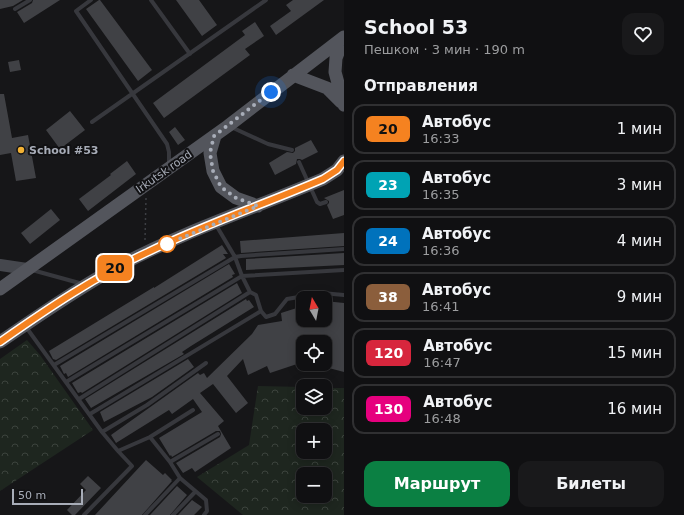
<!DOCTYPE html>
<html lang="ru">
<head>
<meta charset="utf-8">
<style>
	:root { --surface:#101012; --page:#19191b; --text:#f1f3f6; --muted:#9c9d9f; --line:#303032; --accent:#0b8043 }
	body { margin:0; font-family:"DejaVu Sans",sans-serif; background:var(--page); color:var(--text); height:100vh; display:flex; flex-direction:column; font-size:15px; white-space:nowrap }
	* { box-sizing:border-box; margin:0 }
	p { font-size:13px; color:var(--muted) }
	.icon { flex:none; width:22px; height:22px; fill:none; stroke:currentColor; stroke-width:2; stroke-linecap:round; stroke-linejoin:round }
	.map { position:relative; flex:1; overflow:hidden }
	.panel { display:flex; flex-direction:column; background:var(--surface); width:340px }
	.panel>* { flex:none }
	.badge { padding:0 8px; border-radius:6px; font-size:14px; line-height:26px }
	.needle { width:26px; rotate:350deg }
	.tools { position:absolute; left:296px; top:291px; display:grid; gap:8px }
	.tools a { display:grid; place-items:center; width:36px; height:36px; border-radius:8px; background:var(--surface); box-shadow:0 2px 10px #0003,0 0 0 1px var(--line); font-size:20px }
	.scale { position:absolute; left:12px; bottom:10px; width:71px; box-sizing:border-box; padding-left:4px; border:2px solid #a8adb8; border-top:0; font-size:11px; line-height:14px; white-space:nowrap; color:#a8adb8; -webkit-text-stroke:3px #111113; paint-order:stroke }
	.you { position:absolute; width:20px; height:20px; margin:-10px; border:3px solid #fff; border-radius:50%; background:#1a73e8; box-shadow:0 0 0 6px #1a73e833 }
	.map>.badge { position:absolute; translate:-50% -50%; box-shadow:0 0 0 2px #fff }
	h2 { padding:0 20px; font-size:15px; line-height:36px }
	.round { display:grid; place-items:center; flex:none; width:42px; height:42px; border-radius:12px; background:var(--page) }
	.summary { display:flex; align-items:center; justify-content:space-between; height:68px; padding:0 20px }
	h1 { font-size:19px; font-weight:700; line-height:30px }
	.action { display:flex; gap:8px; margin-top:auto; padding:8px 20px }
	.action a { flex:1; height:46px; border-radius:12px; background:var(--accent); color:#fff; font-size:16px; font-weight:700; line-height:46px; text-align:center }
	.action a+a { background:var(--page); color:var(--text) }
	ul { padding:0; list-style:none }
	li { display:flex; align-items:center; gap:12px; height:50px; margin:0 8px 6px; padding:0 12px; border:2px solid var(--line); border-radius:12px }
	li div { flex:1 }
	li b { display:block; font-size:15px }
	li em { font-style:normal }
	li .badge { min-width:44px; font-weight:700; text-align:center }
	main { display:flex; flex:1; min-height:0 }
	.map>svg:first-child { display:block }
	.forest { fill:url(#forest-crowns); fill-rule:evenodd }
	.building { fill:#404145 }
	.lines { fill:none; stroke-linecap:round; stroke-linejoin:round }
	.path { stroke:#3d3f44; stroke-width:1.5; stroke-dasharray:2 3; stroke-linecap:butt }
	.service { stroke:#37383d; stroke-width:4 }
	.secondary { stroke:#45474d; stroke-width:12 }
	.primary { stroke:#53555c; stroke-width:13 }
	.line-casing { stroke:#fff; stroke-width:9 }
	.line { stroke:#f58220; stroke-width:6 }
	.walk { stroke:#a8adb8; stroke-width:4; stroke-dasharray:0 7.2 }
	.poi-dot { fill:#f2b134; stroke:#111113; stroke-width:1.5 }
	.stop-dot { fill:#fff; stroke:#f58220; stroke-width:2 }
	.labels { text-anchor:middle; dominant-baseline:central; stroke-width:4; stroke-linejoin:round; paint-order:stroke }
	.poi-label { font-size:11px; font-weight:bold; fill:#a8adb8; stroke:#111113; text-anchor:start }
	.street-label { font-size:11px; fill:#a8adb8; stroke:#111113 }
</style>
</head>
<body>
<main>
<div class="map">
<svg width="344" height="515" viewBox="0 0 344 515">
	<defs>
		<pattern id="forest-crowns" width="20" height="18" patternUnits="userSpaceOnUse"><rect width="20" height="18" fill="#1e261f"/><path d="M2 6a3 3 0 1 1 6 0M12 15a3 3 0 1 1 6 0" fill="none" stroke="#3c433d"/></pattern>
	</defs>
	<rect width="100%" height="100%" fill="#161618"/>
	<path class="forest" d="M27,340L40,355L93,430L0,491V359Z
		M258,386L303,387V408H325V388H344V515H243L197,477L249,445ZM303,430H325V452H303ZM303,474H325V496H303Z"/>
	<path class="building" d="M0,0H23L13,6L0,9Z
		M33,0H60L24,23L17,12L32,3Z
		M99,0H100L152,70L138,81L86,9Z
		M176,0H199L217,25L202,36Z
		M293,0H324L276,35L270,26L291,11L286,5Z
		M255,22L264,36L245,49L250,55L164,118L153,103L245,35L242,31Z
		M19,60L21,70L10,72L8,62Z
		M0,94H4L12,138L28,135L36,178L16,181L11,153L0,155Z
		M70,111L85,130L60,149L46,130Z
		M175,127L185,140L178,145L169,132Z
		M311,140L318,152L302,160L300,159H297L296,164L275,175L269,163L287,152L293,153L295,151V148Z
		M127,161L136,174L88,211L79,199L111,175L110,174Z
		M344,190V215L333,219L327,205L329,203V201L324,198Z
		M51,209L60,220L30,244L21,233Z
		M344,233V246L241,253L240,241Z
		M222,245L228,254H223L226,258L56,360L53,359L49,351L154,287V288Z
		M344,253V265L246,270V259Z
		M229,264L235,274L232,275L233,277L68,377L66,373L64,374L60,366Z
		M237,283L242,293L82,393L81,392L78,393L72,383Z
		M246,299L247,301L249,300L254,307L191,346L182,352L184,354L91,408L85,399Z
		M325,301L344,303V372L325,367V342H303V362L270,373L267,366L248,375L243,359L227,376L248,403L236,413L213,384L200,393L224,421L218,426L231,448L195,472L192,468L183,473L176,463L220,437L221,434L220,431H216L172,457L171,455L170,456L159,438L202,412L193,399L172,414L169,410L116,443L111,435L198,373L200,375L204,373L207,378L252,334L258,325L282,321L281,313L303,306V320H325Z
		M188,359L194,367L152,397L104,422L100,412Z
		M146,460L163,475L165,473L172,480H171L172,481L142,515H95Z
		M88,476L101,488L75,515H72L67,510L86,490L80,484Z
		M177,486L187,495L170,515H150Z
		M192,500L202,507L194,515H178Z"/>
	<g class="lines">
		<path class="path" d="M145,240L146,198"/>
		<path class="service" d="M91,0L76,11L167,144L169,152V164
			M151,0L190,54
			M15,9L30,0
			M92,122L266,0
			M231,127L268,144L292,150
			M299,162L317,202L320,204L326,202
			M216,225L235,257L242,276L250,292L256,295L261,311
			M32,270L83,284
			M26,327L102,432L118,451
			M54,365L235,257L241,256L344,249
			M66,382L242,276L344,270
			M79,399L250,292
			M90,414L261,311L266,317L275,314L287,299L322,293L344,295
			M102,432L147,405L206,363
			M150,437L170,462L180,478L206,500L207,511L204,515
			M170,462L218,434
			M84,515L132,466L118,451L150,437L193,410
			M145,515L180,478
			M173,515L195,492"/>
		<path class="secondary" d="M0,265L27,269"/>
		<path class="primary" d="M344,38L336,58L335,72L344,105
			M293,75L327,88L341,102
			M215,136L210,153L213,171L221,187L236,198L258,206
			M0,289L228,126L344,37
			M0,342C38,316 77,289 117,267C182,232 255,208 323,179L337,170L344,161"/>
	</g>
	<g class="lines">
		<defs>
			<path id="line" d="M0,342C47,309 96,276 148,252C205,224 265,204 323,179L337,170L344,161"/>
		</defs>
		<use href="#line" class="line-casing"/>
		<use href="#line" class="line"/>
		<path class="walk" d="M167,244L258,206L236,198L221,187L213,171L210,153L214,136L271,92"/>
	</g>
	<circle class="poi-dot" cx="21" cy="150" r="4"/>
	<circle class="stop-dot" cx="167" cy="244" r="8"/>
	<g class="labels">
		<g class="poi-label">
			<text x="29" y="150">School #53</text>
		</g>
		<g class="street-label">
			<text transform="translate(164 172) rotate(-35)">Irkutsk road</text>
		</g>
	</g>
</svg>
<div class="tools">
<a><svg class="needle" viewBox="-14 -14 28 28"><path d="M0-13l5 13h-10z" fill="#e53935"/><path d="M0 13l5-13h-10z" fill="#9c9d9f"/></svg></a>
<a><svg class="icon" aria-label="locate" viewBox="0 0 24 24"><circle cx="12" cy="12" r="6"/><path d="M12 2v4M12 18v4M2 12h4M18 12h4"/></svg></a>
<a><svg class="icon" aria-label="layers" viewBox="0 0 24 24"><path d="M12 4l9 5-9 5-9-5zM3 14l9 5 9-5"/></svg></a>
<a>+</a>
<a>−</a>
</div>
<div class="scale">50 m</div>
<div class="you" style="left:271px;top:92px"></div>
<b class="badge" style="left:115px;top:268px;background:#f58220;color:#111">20</b>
</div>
<section class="panel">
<div class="summary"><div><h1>School 53</h1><p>Пешком · 3 мин · 190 m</p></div><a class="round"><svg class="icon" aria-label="heart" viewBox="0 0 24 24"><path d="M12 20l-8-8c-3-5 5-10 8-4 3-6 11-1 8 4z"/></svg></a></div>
<h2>Отправления</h2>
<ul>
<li><span class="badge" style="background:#f58220;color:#111">20</span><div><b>Автобус</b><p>16:33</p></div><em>1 мин</em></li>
<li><span class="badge" style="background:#00a3b4;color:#fff">23</span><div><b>Автобус</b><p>16:35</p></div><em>3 мин</em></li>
<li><span class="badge" style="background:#0072bc;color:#fff">24</span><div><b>Автобус</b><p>16:36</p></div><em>4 мин</em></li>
<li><span class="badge" style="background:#8b5e3c;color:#fff">38</span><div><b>Автобус</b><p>16:41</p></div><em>9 мин</em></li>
<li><span class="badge" style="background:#d7263d;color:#fff">120</span><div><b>Автобус</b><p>16:47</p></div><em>15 мин</em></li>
<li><span class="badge" style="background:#e6007e;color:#fff">130</span><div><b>Автобус</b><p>16:48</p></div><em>16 мин</em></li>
</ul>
<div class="action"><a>Маршрут</a><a>Билеты</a></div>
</section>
</main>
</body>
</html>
